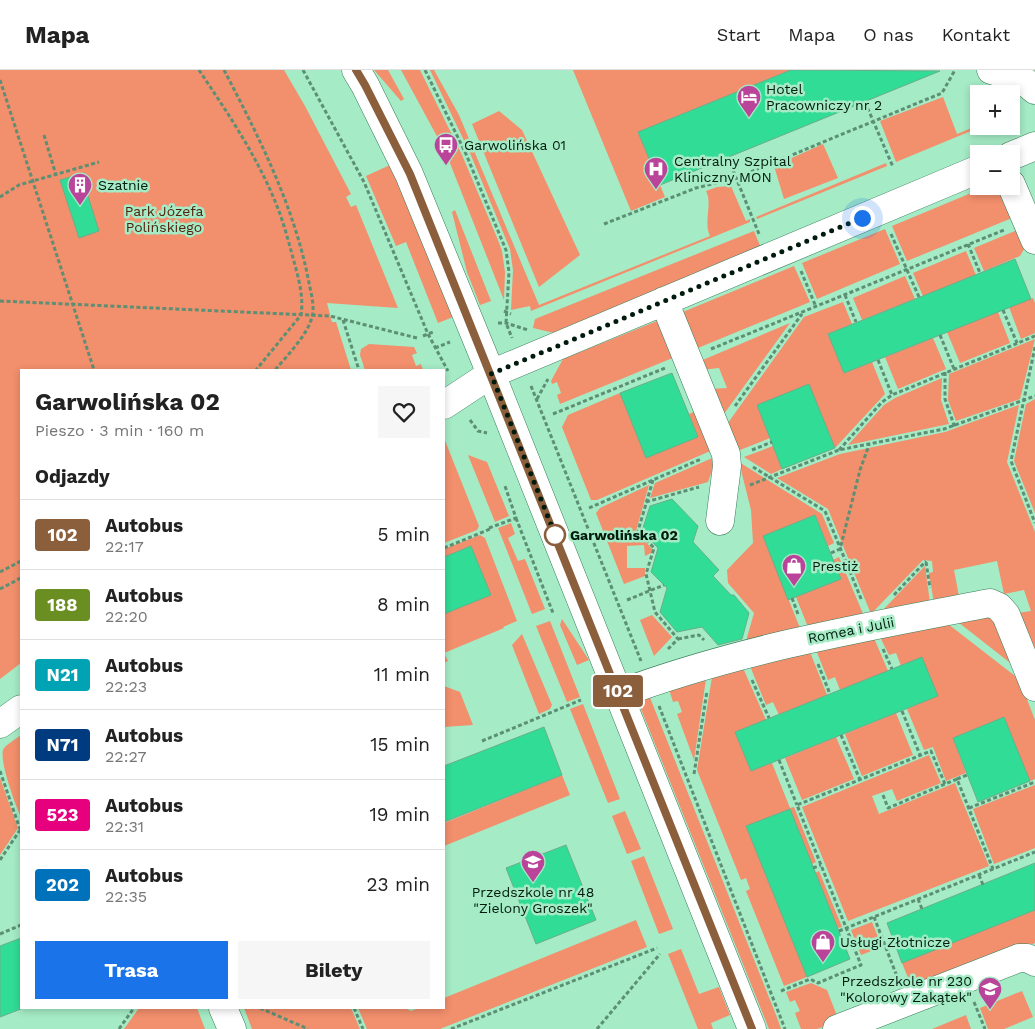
<!DOCTYPE html>
<html lang="pl">
<head>
<meta charset="utf-8">
<style>
	:root { --surface:#fff; --page:#f6f6f6; --text:#222; --muted:#767676; --line:#e0e0e0; --accent:#1a73e8 }
	body { margin:0; font-family:"Work Sans",sans-serif; background:var(--page); color:var(--text); height:100vh; display:flex; flex-direction:column; font-size:19px; white-space:nowrap }
	* { box-sizing:border-box; margin:0 }
	p { font-size:16px; color:var(--muted) }
	.icon { flex:none; width:28px; height:28px; fill:none; stroke:currentColor; stroke-width:2; stroke-linecap:round; stroke-linejoin:round }
	.map { position:relative; flex:1; overflow:hidden }
	.drawer { position:absolute; left:20px; top:299px; width:425px; height:640px; display:flex; flex-direction:column; background:var(--surface); border-radius:0px; box-shadow:0 2px 8px #0003 }
	.drawer>* { flex:none }
	.badge { padding:0 10px; border-radius:4px; font-size:18px; line-height:32px }
	.buttons { position:absolute; left:970px; top:15px; display:grid; gap:10px }
	.buttons a { display:grid; place-items:center; width:50px; height:50px; border-radius:0px; background:var(--surface); box-shadow:0 2px 8px #0003; font-size:25px }
	.you { position:absolute; width:25px; height:25px; margin:-12px; border:4px solid #fff; border-radius:50%; background:#1a73e8; box-shadow:0 0 0 8px #1a73e833 }
	.map>.badge { position:absolute; translate:-50% -50%; box-shadow:0 0 0 2px #fff }
	h2 { padding:0 15px; font-size:19px; line-height:45px }
	.round { display:grid; place-items:center; flex:none; width:52px; height:52px; border-radius:0px; background:var(--page) }
	.head { display:flex; align-items:center; justify-content:space-between; height:85px; padding:0 15px }
	h1 { font-size:24px; font-weight:700; line-height:38px }
	.cta { display:flex; gap:10px; margin-top:auto; padding:10px 15px }
	.cta a { flex:1; height:58px; border-radius:0px; background:var(--accent); color:#fff; font-size:20px; font-weight:700; line-height:58px; text-align:center }
	.cta a+a { background:var(--page); color:var(--text) }
	ul { padding:0; list-style:none }
	li { display:flex; align-items:center; gap:15px; height:70px; padding:0 15px; border-top:1px solid var(--line) }
	li div { flex:1 }
	li b { display:block; font-size:19px }
	li em { font-style:normal }
	li .badge { min-width:55px; font-weight:700; text-align:center }
	header { display:flex; align-items:center; gap:30px; box-sizing:border-box; height:70px; padding:0 25px; background:var(--surface); border-bottom:1px solid var(--line) }
	header strong { font-size:24px }
	nav { display:flex; gap:28px; margin-inline-start:auto; font-size:18px }
	.map>svg:first-child { display:block }
	.green { fill:#f28f6c }
	.building { fill:#30dc96; stroke:#6aae8a }
	.lines { fill:none; stroke-linecap:round; stroke-linejoin:round }
	.minor-casing { stroke:#377c5a; stroke-width:29 }
	.path { stroke:#5c8f74; stroke-width:3; stroke-dasharray:4 2.5; stroke-linecap:butt }
	.minor { stroke:#fff; stroke-width:28 }
	.line-casing { stroke:#fff; stroke-width:11 }
	.line { stroke:#8b5e3c; stroke-width:8 }
	.walk { stroke:#001b0e; stroke-width:5; stroke-dasharray:0 9 }
	.stop-dot { fill:#fff; stroke:#8b5e3c; stroke-width:2.5 }
	.labels { text-anchor:middle; dominant-baseline:central; stroke-width:5; stroke-linejoin:round; paint-order:stroke }
	.poi-label { font-size:14px; fill:#001b0e; stroke:#a5ebc5; text-anchor:start }
	.park-label { font-size:14px; fill:#52210e; stroke:#a5ebc5 }
	.stop-label { font-size:14px; font-weight:bold; fill:#001b0e; stroke:#a5ebc5; text-anchor:start }
	.street-label { font-size:14px; fill:#001b0e; stroke:#a5ebc5 }
</style>
</head>
<body>
<header>
<strong>Mapa</strong>
<nav><a>Start</a><a>Mapa</a><a>O nas</a><a>Kontakt</a></nav>
</header>
<div class="map">
<svg width="1035" height="959" viewBox="0 0 1035 959">
	<rect width="100%" height="100%" fill="#a5ebc5"/>
	<path class="green" d="M0,0H284L305,36L351,124L346,127L351,137L356,135L398,238L327,233L332,252H336L351,300H21V593L0,609Z
		M374,0H388L404,29L401,31Z
		M401,0H420L462,85L498,170L502,181L505,202L504,230L446,83Z
		M430,0H434L459,45L539,235L710,166C703,151 713,135 706,121L717,117L731,116L746,151L750,149V152L531,241L530,236L511,240L513,200L510,179L470,83Z
		M573,0H791L638,62L665,127L631,141Z
		M943,27L957,64L979,55L983,56L896,92L880,51Z
		M499,41L522,60L580,185L539,217L472,54Z
		M823,74L838,108L784,129L774,96Z
		M886,93L887,96L757,149L756,147Z
		M390,95L453,247L438,253L406,172L396,176L366,106Z
		M988,116H1005L1017,146L907,191L892,156Z
		M455,140L491,231L480,235L467,202L452,142Z
		M885,159L900,194L817,229L802,193Z
		M1020,159L1027,174L1020,186L984,201L974,178Z
		M754,161L761,178L554,263L533,258L535,249Z
		M966,181L976,205L923,226L913,203Z
		M794,196L810,232L693,280L678,244Z
		M905,206L915,229L862,250L853,228Z
		M1033,228L1035,233V263L1021,269L1009,237Z
		M843,232L852,254L828,264L844,303L872,292L885,324L835,378L809,315L757,335L770,368L735,382L725,357L804,247Z
		M998,242L1010,273L960,293L947,262Z
		M662,249L680,285L560,334L557,325L561,323L557,312L552,314L551,311L563,289Z
		M790,253L721,348L710,319L727,318L719,298L702,300L698,292Z
		M933,268L946,299L898,319L885,287Z
		M1035,269L1020,329L956,351L948,330L949,304Z
		M369,274L414,277L417,283L412,285L416,296L421,294L423,300H365L360,285L361,279Z
		M942,308L941,330L949,354L848,375L884,335L895,328Z
		M620,323L646,388L698,367L689,344L699,340L715,379L597,430H591L562,357L568,345Z
		M1035,329V443L1014,391L1026,334Z
		M1019,335L1007,392L1035,462V602L1012,544L1031,541L1024,520L1004,524L997,491L954,500L960,532L934,533L929,503L933,502L932,491L923,490L871,544L828,439L777,408L840,384L945,362Z
		M444,368L479,456L477,460L444,473Z
		M773,376L782,399L771,404L744,387Z
		M468,385L487,392L509,446L495,452Z
		M717,386L708,412L650,428L655,413Z
		M739,392L822,444L834,473L828,476L815,445L763,466L800,558L746,571L754,543L728,513L727,500L753,473L751,440Z
		M649,415L636,461L652,479L651,483L645,486L644,475L627,476V498H645V506L624,514L596,443L600,438Z
		M511,453L515,464L508,468L518,491L525,489L545,539L532,544L498,458Z
		M480,465L485,468L517,551L503,557L504,558L444,583L448,591L444,593V544L491,525L471,476L444,487V479Z
		M839,487L864,546L808,557L796,527L841,509L833,490Z
		M925,496L930,533L880,543Z
		M652,545L672,567L654,586L640,550Z
		M992,545L1023,603L958,552Z
		M562,549L589,590L577,595L560,555Z
		M550,551L580,627L567,632L536,556Z
		M948,554L1019,609L1035,650V709L1030,711L1004,647L953,668L966,703L946,711L933,677L924,680L907,639L937,626L922,588L901,596L896,583L889,585L880,567Z
		M522,564L552,635L550,639L539,644L512,575Z
		M874,568L888,601L840,620L835,607L828,610L816,580Z
		M810,582L827,625L779,645L773,632L766,635L750,596Z
		M743,598L766,650L735,662L751,701L772,693L790,738L794,737L816,792L812,794L790,739L746,756L807,907L784,916L746,821L750,819L746,808L741,810L697,700L712,607Z
		M706,609L694,690L677,644L682,642L678,631L673,632L669,619Z
		M444,616L460,622L473,655L444,657Z
		M649,625L778,950L781,959H769L639,634L640,629Z
		M583,634L620,729L608,733L570,639Z
		M896,643L913,685L862,706L845,664Z
		M21,665V745H20C14,731 0,693 3,680C6,674 15,670 21,665Z
		M836,667L854,709L802,730L785,688Z
		M929,685L941,713L897,731L892,719L872,726L879,744L955,713L989,796L848,851L802,737Z
		M562,705L570,725L444,776V753Z
		M0,708L18,758L0,785Z
		M1035,715V778L994,794L973,739Z
		M625,741L641,779L627,784L612,746Z
		M644,786L673,859L659,864L631,791Z
		M819,801L842,857L838,858L815,803Z
		M1035,840V873L914,922L902,893Z
		M636,850L647,877L440,959H367L358,938H405L411,941L419,938H444V928Z
		M872,852L882,877L861,885L851,860Z
		M681,879L699,924L719,917L730,945L711,953L713,959H698L668,884Z
		M811,913L827,920L839,951L817,959H801L795,943L800,941L795,930L790,932L786,922Z
		M1022,921L1033,947L1004,959H988L980,938Z
		M139,938H197L205,959H124Z
		M244,938H351L360,959H252Z
		M966,945L971,959H932Z"/>
	<path class="building" d="M791,0L940,1L660,115L638,62Z
		M81,104L99,161L79,168L60,110Z
		M1015,189L1031,229L844,303L828,264Z
		M672,303L698,367L646,388L620,323Z
		M809,314L835,378L782,399L757,335Z
		M672,429L698,456L693,472L719,500L713,506L731,525H734L749,543L742,569L718,575L702,557L677,562L660,542L667,518L651,502L658,478L642,461L650,436Z
		M815,445L841,509L788,530L763,466Z
		M471,476L491,525L444,544V487Z
		M922,587L938,626L751,701L735,662Z
		M1004,647L1030,711L978,732L953,668Z
		M544,657L562,705L444,752V696Z
		M790,739L850,889L807,907L746,756Z
		M566,775L596,850L536,874L506,798Z
		M1035,793V840L902,893L887,853Z
		M21,868V939L0,947V876Z"/>
	<g class="lines">
		<defs>
			<path id="minor" d="M356,0L365,15L409,104L491,304L752,959
				M991,0L1023,10L1035,20
				M1011,86L1035,76
				M1011,114L1035,170
				M664,231L726,384L727,396L720,451
				M444,335L491,304L979,99
				M619,624C739,579 865,557 990,533L999,537L1006,545L1035,617
				M0,654L21,639
				M223,938L232,959
				M837,959L1019,888H1027L1035,892"/>
		</defs>
		<use href="#minor" class="minor-casing"/>
		<path class="path" d="M199,0C229,45 261,92 280,144C285,158 289,173 293,188C298,206 304,226 301,245L256,300
			M224,0C259,67 295,138 309,213C311,223 315,237 312,247C308,264 287,286 275,300
			M303,0L364,112L428,264L448,301
			M425,0L466,84L506,180L509,202L506,253L512,268
			M0,10L94,300
			M865,32L893,97
			M44,65L56,105
			M728,88L759,164
			M0,127L19,115L99,92
			M604,154L696,118L736,108L942,23L955,0
			M891,164L919,227
			M968,174L980,203
			M801,201L816,237
			M845,225L856,252
			M0,231L330,246L417,268
			M1003,240L1017,273
			M504,241L511,244
			M343,250L359,300
			M498,253H506L528,260
			M940,265L954,299
			M423,266L433,262
			M1035,277L1011,391L1035,453
			M435,278L450,272
			M711,279L1004,160
			M878,290L892,325
			M945,302V329L955,358
			M531,316L641,591
			M537,329L548,309
			M735,336L802,244
			M553,344L665,298
			M470,350L478,361L487,363
			M752,380L772,372
			M839,380L882,332L892,325L1035,266
			M753,397L825,441L862,531
			M653,410L638,461L654,478L646,504L655,542L678,569L668,579
			M750,415L839,380L944,359L1035,326
			M646,432L699,417
			M589,438L701,389
			M516,448L553,543
			M489,458L516,448L505,416
			M444,478L490,459
			M831,483L840,479L860,400L869,375
			M926,492L930,518
			M0,502L21,491
			M0,519L21,508
			M894,525L926,491
			M792,528L798,544
			M627,530L664,515
			M678,569L699,565L704,570
			M883,579L892,599
			M818,594L830,624
			M752,610L769,648
			M659,636L785,959
			M902,641L920,685
			M841,665L860,710
			M482,671L581,630
			M779,690L797,735
			M0,701L21,762
			M694,704L707,621
			M957,709L967,705
			M883,725L888,738L945,714
			M969,738L1035,712
			M0,790L20,760
			M813,798L821,795
			M979,805L983,815
			M918,829L922,839
			M874,847L898,909
			M839,861L1035,782
			M0,864L21,855
			M781,921L810,909L818,913L861,895L797,735L931,681L945,714L957,709L993,799
			M974,932L985,959
			M260,938L308,959
			M354,938L363,959
			M119,959L134,938
			M451,959L657,878
			M597,959L660,884"/>
		<use href="#minor" class="minor"/>
	</g>
	<g class="lines">
		<defs>
			<path id="line" d="M356,0L365,15L410,104L752,959"/>
		</defs>
		<use href="#line" class="line-casing"/>
		<use href="#line" class="line"/>
		<path class="walk" d="M555,465L558,472L491,304L862,148"/>
	</g>
	<defs>
		<symbol id="hotel-pin" viewBox="-11 -11 22 30"><path d="M0 17L-7.5 6A9.5 9.5 0 1 1 7.5 6Z" fill="#ba449a" stroke="#a5ebc5"/><path d="M-6-4.5h1.5V1H6V5H4.5V3h-9V5H-6ZM-4 0a1.8 1.8 0 1 1 3.6 0ZM.5 0V-2.5h3Q6-2.5 6 0Z" fill="#fff"/></symbol>
		<symbol id="bus-pin" viewBox="-11 -11 22 30"><path d="M0 17L-7.5 6A9.5 9.5 0 1 1 7.5 6Z" fill="#ba449a" stroke="#a5ebc5"/><path d="M-5-6H5V4H4V6H2V4H-2V6H-4V4H-5ZM-3.5-4V0h7V-4ZM-3.5 1.2v1.5H-2V1.2ZM2 1.2v1.5H3.5V1.2Z" fill="#fff"/></symbol>
		<symbol id="hospital-pin" viewBox="-11 -11 22 30"><path d="M0 17L-7.5 6A9.5 9.5 0 1 1 7.5 6Z" fill="#ba449a" stroke="#a5ebc5"/><path d="M-5-5h3v3.5h4V-5h3V5h-3V1.5h-4V5h-3Z" fill="#fff"/></symbol>
		<symbol id="building-pin" viewBox="-11 -11 22 30"><path d="M0 17L-7.5 6A9.5 9.5 0 1 1 7.5 6Z" fill="#ba449a" stroke="#a5ebc5"/><path d="M-4-6H4V6H1V3H-1V6H-4ZM-2.5-4.3h1.7v1.8h-1.7ZM.8-4.3h1.7v1.8H.8ZM-2.5-1h1.7V.8h-1.7ZM.8-1h1.7V.8H.8Z" fill="#fff"/></symbol>
		<symbol id="shop-pin" viewBox="-11 -11 22 30"><path d="M0 17L-7.5 6A9.5 9.5 0 1 1 7.5 6Z" fill="#ba449a" stroke="#a5ebc5"/><path d="M-5-2.5h2.3a2.7 3.5 0 0 1 5.4 0H5L5.5 6h-11ZM-1.5-2.5h3a1.5 2.3 0 0 0-3 0Z" fill="#fff"/></symbol>
		<symbol id="school-pin" viewBox="-11 -11 22 30"><path d="M0 17L-7.5 6A9.5 9.5 0 1 1 7.5 6Z" fill="#ba449a" stroke="#a5ebc5"/><path d="M0-5L7-2L0 1L-7-2ZM-4 1L0 2.5L4 1V4Q0 6-4 4Z" fill="#fff"/></symbol>
	</defs>
	<g fill-rule="evenodd">
		<use href="#hotel-pin" x="735" y="13" width="28" height="38"/>
		<use href="#bus-pin" x="432" y="61" width="28" height="38"/>
		<use href="#hospital-pin" x="642" y="85" width="28" height="38"/>
		<use href="#building-pin" x="66" y="101" width="28" height="38"/>
		<use href="#shop-pin" x="780" y="482" width="28" height="38"/>
		<use href="#school-pin" x="519" y="778" width="28" height="38"/>
		<use href="#shop-pin" x="809" y="858" width="28" height="38"/>
		<use href="#school-pin" x="976" y="905" width="28" height="38"/>
	</g>
	<circle class="stop-dot" cx="555" cy="465" r="10"/>
	<g class="labels">
		<g class="poi-label">
			<text x="766" y="19">Hotel<tspan x="766" dy="16">Pracowniczy nr 2</tspan></text>
			<text x="464" y="75">Garwolińska 01</text>
			<text x="674" y="91">Centralny Szpital<tspan x="674" dy="16">Kliniczny MON</tspan></text>
			<text x="98" y="115">Szatnie</text>
			<text x="812" y="496">Prestiż</text>
			<text x="533" y="822" text-anchor="middle">Przedszkole nr 48<tspan x="533" dy="16">"Zielony Groszek"</tspan></text>
			<text x="840" y="872">Usługi Złotnicze</text>
			<text x="972" y="911" text-anchor="end">Przedszkole nr 230<tspan x="972" dy="16">"Kolorowy Zakątek"</tspan></text>
		</g>
		<g class="park-label">
			<text x="164" y="141">Park Józefa<tspan x="164" dy="16">Polińskiego</tspan></text>
		</g>
		<g class="stop-label">
			<text x="570" y="465">Garwolińska 02</text>
		</g>
		<g class="street-label">
			<text transform="translate(851 560) rotate(-11)">Romea i Julii</text>
		</g>
	</g>
</svg>
<div class="buttons">
<a>+</a>
<a>−</a>
</div>
<div class="you" style="left:862px;top:148px"></div>
<b class="badge" style="left:618px;top:621px;background:#8b5e3c;color:#fff">102</b>
<section class="drawer">
<div class="head"><div><h1>Garwolińska 02</h1><p>Pieszo · 3 min · 160 m</p></div><a class="round"><svg class="icon" aria-label="heart" viewBox="0 0 24 24"><path d="M12 20l-8-8c-3-5 5-10 8-4 3-6 11-1 8 4z"/></svg></a></div>
<h2>Odjazdy</h2>
<ul>
<li><span class="badge" style="background:#8b5e3c;color:#fff">102</span><div><b>Autobus</b><p>22:17</p></div><em>5 min</em></li>
<li><span class="badge" style="background:#6b8e23;color:#fff">188</span><div><b>Autobus</b><p>22:20</p></div><em>8 min</em></li>
<li><span class="badge" style="background:#00a3b4;color:#fff">N21</span><div><b>Autobus</b><p>22:23</p></div><em>11 min</em></li>
<li><span class="badge" style="background:#003b80;color:#fff">N71</span><div><b>Autobus</b><p>22:27</p></div><em>15 min</em></li>
<li><span class="badge" style="background:#e6007e;color:#fff">523</span><div><b>Autobus</b><p>22:31</p></div><em>19 min</em></li>
<li><span class="badge" style="background:#0072bc;color:#fff">202</span><div><b>Autobus</b><p>22:35</p></div><em>23 min</em></li>
</ul>
<div class="cta"><a>Trasa</a><a>Bilety</a></div>
</section>
</div>
</body>
</html>
